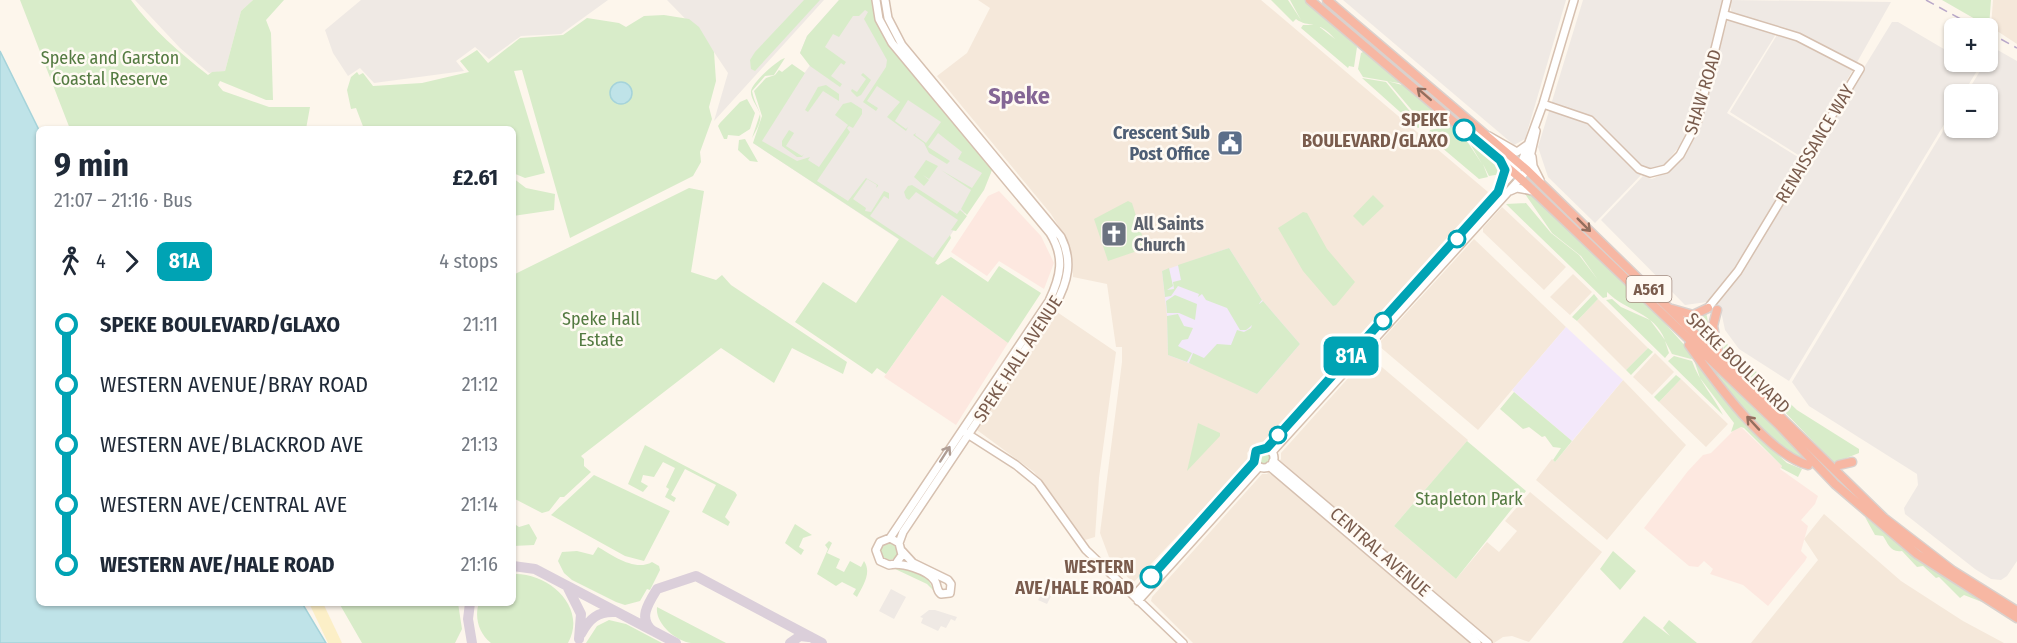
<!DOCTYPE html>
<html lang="en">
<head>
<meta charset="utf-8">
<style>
	:root { --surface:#fff; --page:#f2f2f3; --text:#1f2937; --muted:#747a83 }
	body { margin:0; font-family:"Fira Sans Condensed",sans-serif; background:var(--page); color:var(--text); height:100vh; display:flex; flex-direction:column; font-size:22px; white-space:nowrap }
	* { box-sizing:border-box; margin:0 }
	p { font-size:20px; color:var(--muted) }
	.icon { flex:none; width:33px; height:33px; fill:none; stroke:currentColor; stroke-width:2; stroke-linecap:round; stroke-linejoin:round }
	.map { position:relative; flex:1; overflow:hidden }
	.side { position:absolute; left:36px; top:126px; width:480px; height:480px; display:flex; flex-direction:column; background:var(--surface); border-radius:9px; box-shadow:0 2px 4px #0004 }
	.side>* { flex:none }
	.badge { padding:0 12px; border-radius:9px; font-size:21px; line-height:39px }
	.controls { position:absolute; left:1944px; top:18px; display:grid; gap:12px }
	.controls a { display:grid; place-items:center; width:54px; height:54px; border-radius:9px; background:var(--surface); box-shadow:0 2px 4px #0004; font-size:30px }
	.map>.badge { position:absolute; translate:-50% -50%; box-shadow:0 0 0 3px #fff }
	.legs { display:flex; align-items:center; gap:9px; height:66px; padding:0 18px; font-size:20px }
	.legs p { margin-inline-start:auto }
	.overview { display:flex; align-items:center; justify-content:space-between; height:102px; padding:0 18px }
	h1 { font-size:33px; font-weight:700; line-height:45px }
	ul { padding:0 18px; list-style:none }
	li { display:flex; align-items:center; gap:21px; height:60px; font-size:22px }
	li i { display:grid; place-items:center; width:9px; height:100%; margin:0 8px; background:currentColor }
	li i::after { content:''; width:15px; height:15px; margin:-8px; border:4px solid; border-radius:50%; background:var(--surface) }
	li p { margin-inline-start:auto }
	li:first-child i { background:linear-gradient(#0000 50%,currentColor 0) }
	li:last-child i { background:linear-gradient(currentColor 50%,#0000 0) }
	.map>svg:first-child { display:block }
	.residential { fill:#f5e8da }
	.commercial { fill:#fde8e0 }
	.industrial { fill:#efe9e4 }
	.education { fill:#f3e8fa }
	.green { fill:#d8ecc9 }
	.sand { fill:#fcefc7 }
	.water { fill:#bfe3e8; stroke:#a5d3da; stroke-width:1.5 }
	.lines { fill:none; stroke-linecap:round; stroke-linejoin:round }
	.taxiway { stroke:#dbcfda; stroke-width:10 }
	.secondary-casing { stroke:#d6c0b0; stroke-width:10 }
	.highway-casing { stroke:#dad1cd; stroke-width:11 }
	.secondary { stroke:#fff; stroke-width:7 }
	.highway { stroke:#f7b7a3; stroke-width:8 }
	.rail { stroke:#b9a8c9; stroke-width:1.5; stroke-dasharray:9 6; stroke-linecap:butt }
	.oneway { stroke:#936e5e }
	.oneway2 { stroke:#af9d94 }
	.line-1-casing { stroke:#fff; stroke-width:14 }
	.line-1 { stroke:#00a3b4; stroke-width:9 }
	.stop-1-dot { fill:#fff; stroke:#00a3b4; stroke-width:3 }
	.labels { text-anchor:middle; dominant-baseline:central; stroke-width:5; stroke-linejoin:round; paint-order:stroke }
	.shield { fill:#fffaf3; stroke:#a28b7f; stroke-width:1.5 }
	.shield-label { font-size:16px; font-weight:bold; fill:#7a5c4d }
	.park-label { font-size:18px; fill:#537a41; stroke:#fffaf3 }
	.street-label { font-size:18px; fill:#7a5c4d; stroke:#fffaf3 }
	.stop-label { font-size:18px; font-weight:bold; fill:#7a5c4d; stroke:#fffaf3; text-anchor:end }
	.service-label { font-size:18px; font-weight:bold; fill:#4e5e75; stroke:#fffaf3; text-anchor:end }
	.worship-label { font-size:18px; font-weight:bold; fill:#5b616d; stroke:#fffaf3; text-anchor:start }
	.district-label { font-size:24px; font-weight:bold; fill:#846695; stroke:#fffaf3 }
</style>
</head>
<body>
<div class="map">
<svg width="2017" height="643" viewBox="0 0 2017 643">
	<rect width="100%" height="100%" fill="#fdf6ec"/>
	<path class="residential" d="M978,0H1261L1488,192L1265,441L1256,443L1247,453L1248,461L1133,583L1109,557L1100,533L1122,362V347H1116L1107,284L1073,277L1072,255L1064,235L1051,214L937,76L967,53L990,8Z
		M1993,0H2017V44L1991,27Z
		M1502,207L1566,267L1544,290L1483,232V228Z
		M1474,239L1566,327L1478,430L1379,346V343Z
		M1573,274L1592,292L1570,315L1550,297Z
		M1598,299L1648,348L1626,370L1577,321Z
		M1057,312L1116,352L1099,478L1095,537L1085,540L1034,472L977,430Z
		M1655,353L1674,372L1652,395L1633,377Z
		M1367,357H1370L1468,440L1394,526L1456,579L1487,542L1499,552L1517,531L1505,521L1530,492L1602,552L1529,642L1512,636L1503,637L1494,643H1193L1151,601L1152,597L1262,474H1267L1281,459V453Z
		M1681,379L1728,424L1706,447L1659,402Z
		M1623,380L1686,445L1607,540L1536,480L1552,459L1555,462Z
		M1824,514L1901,581L1963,621L2004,643H1751L1818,560L1804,539Z"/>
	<path class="commercial" d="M999,191L1041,236L1054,263L1044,289L999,261L987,276L951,252L988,196Z
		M942,295L1008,343L956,425L884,377Z
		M1741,427L1782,466L1780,469L1818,496L1815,504L1801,520L1808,526L1801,551L1807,557L1805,561L1768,606L1743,585L1710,574L1713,569L1704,561L1698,567L1689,566L1644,528L1688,471L1703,455L1711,453L1735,429Z"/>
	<path class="industrial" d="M135,0H253L241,11L225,71L209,73L180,48Z
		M361,0H608L561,34L521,36L489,59L475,47L456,61L464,71L374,83L360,68L348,76L333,53L325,30Z
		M667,0H824L714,121L728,73L706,40Z
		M839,0L871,8L885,44L991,173L933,262L753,143L811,64L800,53L807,36Z
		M1343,0H1566L1525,139L1514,145Z
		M1583,0H1727L1730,11L1684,141L1663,166L1657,170L1645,171L1595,223L1548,177L1538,147Z
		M1729,0L1891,2L1803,158L1730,112L1780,30L1732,14Z
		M1728,19L1776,34L1727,113L1806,162L1892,22H1898L1954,55V62H1966L1978,69L1963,94H1954V108L1789,381L1739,349L1725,330L1721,311L1707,302L1685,305L1601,220L1643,176L1652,179L1661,175L1683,153L1711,78Z
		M1994,48L2017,61V561L2007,576L2001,580L1991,579L1975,569L1905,514L1904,508L1918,485L1917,474L1809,406L1792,382L1954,113V128H1988V94H1966Z
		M1046,586L1054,590L1047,604L1038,600Z
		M891,589L906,597L894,619L879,611Z
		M929,610H935L957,617L955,621L951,619L946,628L941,626L938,631L921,623L923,618L920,617Z"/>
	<path class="education" d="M1229,248L1262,300L1300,344L1257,394L1212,372L1168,355L1167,316L1162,271Z
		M1566,327L1623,380L1572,441L1512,390Z"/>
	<path class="green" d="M20,0H131C152,29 180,53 208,75L212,72L225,71L241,11L253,0H284L266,20L271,33L273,100H266L220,81L218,85L223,91L269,107H310L306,129H70Z
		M804,0H820L755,71L751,69L750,60L755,52Z
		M839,0H872L876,20L888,45L992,170L984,190L967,215L961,209L971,190L941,170L972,188L982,173L958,159L962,152L938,133L928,147L950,161L947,164L929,153L924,143L913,135L916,133L915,135L926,143L941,122L908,100L895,121L906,129L908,127L906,131L887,117L900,102L877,86L867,101L878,108L876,111L863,102L886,67L887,60L864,19L868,12L865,10L859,16H853L839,37L833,34L825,47L846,62L844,65L841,63L831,76L842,84L840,87L810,66L800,53L807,36Z
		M1271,0H1288L1301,20L1290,0H1305L1357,47L1354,67L1349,66L1348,68L1301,28L1303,25H1317L1335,39C1317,18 1309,29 1296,19L1293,22Z
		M1942,0H1991L1989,27Z
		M664,15L689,19L699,27L714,52L716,81L709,107L712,119L700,152L701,162L693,176L570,238L522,70L514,71L545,173L525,178L513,173V129H364L356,108L351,109L347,90L351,77L357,72L359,75L363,73L373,86L422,83L469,72L460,61L477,50L488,63L520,38L563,35L587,18L619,23L626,27L644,16Z
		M1365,51L1404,84L1363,77L1358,69L1361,53Z
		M785,58L774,75L765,76L752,91C757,115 768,111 752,138L760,114C758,107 750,98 751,91C752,83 777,60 785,58Z
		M792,64L805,73L762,141L797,161L810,157L808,160L819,167L848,125L835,115L843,104L851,102L862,109V114L853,128L849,126L847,128L850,132L817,181L848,201L866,178L878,185V186L876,188L877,185L867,179L853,199L866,208L865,211L871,212L884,191L889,193V202V199L884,196L870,216L933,258L950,235L951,238L935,263L938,265L951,257L988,282L999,266L1041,293L1008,343L942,295L886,374L877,368L872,374L795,322L823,282L856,303L899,239L753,143L762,116L754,91L766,78L775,75L779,70L782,72Z
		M863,73L871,80L861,95L857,97L851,91L852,89L857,92L866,79L861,75Z
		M1362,78L1386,82L1422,126L1418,128Z
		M1387,81L1406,86L1451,123L1427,128Z
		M826,85L839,94V101L823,91L808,112L805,110L818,87Z
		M747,99L755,113L750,129L739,136L728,135L727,139H724L718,126L720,123L740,102Z
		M1453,125L1463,135L1482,164L1466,137L1494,161L1501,174L1489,176L1483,164L1488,177L1479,179L1428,136L1430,130Z
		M789,130L794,133L786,146L802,156L804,154L802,157H797L782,146V141Z
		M745,139L758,162L750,161L738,150L739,140Z
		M926,160L938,166L929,179L923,175L929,180L924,186L914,177Z
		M1529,177L1785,425L1597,247Z
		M513,178L526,188L555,194L554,210L513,216Z
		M912,185L957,214L960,210L967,216L956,231L951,230L958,220L916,192L909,200L906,198L904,192L908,186Z
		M689,188L704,191L691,272L716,280L722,275L731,285L847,362L843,374L792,348L774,383L721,348L581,456L584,459V466L591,472L564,497H560L549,511L542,513L513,498V275Z
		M1523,191L1531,193L1654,311L1695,357L1691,359L1672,354L1665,341L1669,353L1665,358L1606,300L1612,299L1621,307L1650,320L1665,340C1654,312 1627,312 1607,292V297L1603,298L1506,204L1526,203L1551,233L1579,255L1598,280L1581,256L1552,233Z
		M1373,195L1384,206L1363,226L1353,216Z
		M1128,201L1132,203L1146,248L1108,261L1094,219Z
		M1303,212L1307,213L1327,249L1355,282L1336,305L1333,306L1303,271L1278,228Z
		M1229,248L1262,300C1253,309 1259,323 1246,330H1240L1227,308L1206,300L1202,294L1198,297L1199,294L1178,286L1171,296L1165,297L1162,271L1169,268L1173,286L1167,290L1174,289L1173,282L1181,280L1178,265Z
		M1594,294L1598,299L1577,321L1572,317Z
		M1175,295L1197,304L1195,320L1179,313H1167L1166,301Z
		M1263,301L1300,344L1257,394L1189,363L1193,353L1204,358L1217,344L1231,345L1237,330L1244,332L1251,328L1258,305Z
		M1706,312L1713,347L1681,315Z
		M1178,314L1184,326L1193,328L1188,339L1182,340L1178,346L1192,353L1187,362L1168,355L1167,316Z
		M1713,330L1725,342L1719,349L1770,402C1747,380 1720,361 1713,330Z
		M1691,343L1774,425L1808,463L1782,450L1738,404Z
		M1727,344L1797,410L1859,449V453L1834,463L1723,348Z
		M1648,348L1653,352L1631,375L1626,370Z
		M1674,356L1692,361C1699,381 1713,396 1723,415L1668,361Z
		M1694,360L1760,438L1787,463L1802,469L1798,477L1781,468L1782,466L1744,428L1741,427L1731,432L1734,423L1700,378Z
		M1676,375L1681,379L1659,402L1654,397Z
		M1514,392L1572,441L1555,462L1553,460L1561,448L1553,447L1545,436L1542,437L1529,427L1523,429L1500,409Z
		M1198,423L1220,433V436L1187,471Z
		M1467,441L1526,491L1456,579L1394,526Z
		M645,445L735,492L737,495L725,517L730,522L728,526L702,512L716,485L685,469L671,495L676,498L674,502L665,497L669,489L666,487L675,468L663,462L654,477L643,475L641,482L648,486L643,492L628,484Z
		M1256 457a7 7 0 1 1 14 0a7 7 0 1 1-14 0Z
		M594,475L670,511L644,561L625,556L551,515Z
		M1865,517L1933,570L1982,602L1964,595L1960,598L1939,577L1936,578L1923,566L1917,567L1902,551C1890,553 1888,543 1883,536L1875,535Z
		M513,523L519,527L529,524L537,538L534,545L513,546Z
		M795,524L812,535L803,538L799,547L804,550L801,555L785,543Z
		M829,541L832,543L827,553L840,559L836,568L844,572L850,561L861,567L864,561C872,573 863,585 857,597L853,594L856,589L842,582L836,586L817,574L828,549L825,545Z
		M880 551a9 9 0 1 1 18 0a9 9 0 1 1-18 0Z
		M598,547C612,555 635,572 652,562L659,566L660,570L650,590L647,589L640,601L625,605L616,602L572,580L564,573L558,561L562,552L577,551L593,555Z
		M1613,551L1636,571L1620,590L1600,569Z
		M902,565L927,577L934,591L927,584L893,568Z
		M513,574C548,572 588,607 568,643H491C479,634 474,617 479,603H513Z
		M339,603H458L462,629L455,643H362Z
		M657,607L726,643C714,643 702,643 691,643C676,641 655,624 657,607Z
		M1644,616L1670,636L1663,628L1669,620L1697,643H1622Z
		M609,620L626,624L662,643H586L597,626Z"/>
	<path class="sand" d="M309,603H323L342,643H328Z"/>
	<path class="water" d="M0,51L39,130V603H302L326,643H0Z
		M610 93a11 11 0 1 1 22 0a11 11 0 1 1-22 0Z"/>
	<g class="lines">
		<path class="taxiway" d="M513,566L535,569L676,643
			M568,588L581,614L579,639
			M470,603L468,619L472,643
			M653,631C637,619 649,602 657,589L696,576L822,643
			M581,634C589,619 598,611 615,612
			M790,643L800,636L809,637"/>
		<defs>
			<path id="secondary" d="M876,0L879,19L892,43L1050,233C1065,257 1061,276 1049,301L890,538
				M885,0L888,18L902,45L1061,237C1073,261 1068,282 1055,305L903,532L899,543
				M1543,104L1590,120L1639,169L1650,173L1666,169L1680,155L1697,123L1727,0
				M1486,135C1490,152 1511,157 1518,173
				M1489,136L1517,152L1527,145
				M1532,157L1533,166L1540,180
				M1510,191L1517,188L1533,191
				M1708,308L1738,271L1860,69L1798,37L1726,15
				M966,433L1016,465L1038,483L1086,550L1183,643
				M1267,448L1521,164L1543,104L1574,0
				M1254 458a10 10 0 1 1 20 0a10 10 0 1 1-20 0Z
				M1272,452L1518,181L1527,170L1536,131
				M1273,461L1488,643
				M1269,466L1477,643
				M897,562L902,555L899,543L890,538L880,542L876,550L880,561L889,565C901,562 928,570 935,581C938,586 936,590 941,594L950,593L951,584L948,580L913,563L902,551
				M1134,596L1254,462
				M1138,601L1259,467"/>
			<path id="highway" d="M1310,0L1520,178L1778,424L1835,484L1917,554L2017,618
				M1327,0L1527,170L1884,518L1953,571L2017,611
				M1672,309L1693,315L1708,308
				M1717,310L1713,326L1719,357
				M1689,345C1714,380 1767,454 1808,465
				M1839,465L1852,462"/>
		</defs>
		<use href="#secondary" class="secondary-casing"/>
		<use href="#highway" class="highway-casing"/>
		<use href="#secondary" class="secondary"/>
		<use href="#highway" class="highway"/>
		<path class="rail" d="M1926,0L1977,28
			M1988,32L2017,48"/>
	</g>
	<defs><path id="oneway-shaft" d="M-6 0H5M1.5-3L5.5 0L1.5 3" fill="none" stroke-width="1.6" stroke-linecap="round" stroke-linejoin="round" transform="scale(1.5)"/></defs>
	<g class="oneway">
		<use href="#oneway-shaft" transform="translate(1424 94) rotate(-139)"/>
		<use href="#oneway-shaft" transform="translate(1584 225) rotate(45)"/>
		<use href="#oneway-shaft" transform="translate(1753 423) rotate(-133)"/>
	</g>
	<use class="oneway2" href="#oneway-shaft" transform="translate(945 454) rotate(-57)"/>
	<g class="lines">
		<defs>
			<path id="line-1" d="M1151,577L1254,462L1256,451L1267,448L1498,192L1505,170L1500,160L1464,130"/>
		</defs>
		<use href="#line-1" class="line-1-casing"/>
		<use href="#line-1" class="line-1"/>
	</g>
	<defs>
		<symbol id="civic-square" viewBox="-11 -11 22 22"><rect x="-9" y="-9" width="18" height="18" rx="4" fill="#5c6f8a" stroke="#fffaf3"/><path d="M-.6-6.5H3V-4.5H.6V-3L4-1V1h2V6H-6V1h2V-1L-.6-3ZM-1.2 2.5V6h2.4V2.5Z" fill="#fff"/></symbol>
		<symbol id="church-square" viewBox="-11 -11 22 22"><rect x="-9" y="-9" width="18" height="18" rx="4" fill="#6b7280" stroke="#fffaf3"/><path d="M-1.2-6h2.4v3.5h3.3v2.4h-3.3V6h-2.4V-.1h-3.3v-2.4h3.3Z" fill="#fff"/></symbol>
	</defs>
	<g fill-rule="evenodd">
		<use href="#civic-square" x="1215" y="128" width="30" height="30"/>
		<use href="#church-square" x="1099" y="219" width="30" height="30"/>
	</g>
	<g class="stop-1-dot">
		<circle cx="1464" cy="130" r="10"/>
		<circle cx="1457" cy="239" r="8"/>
		<circle cx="1383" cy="321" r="8"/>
		<circle cx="1278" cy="435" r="8"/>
		<circle cx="1151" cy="577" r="10"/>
	</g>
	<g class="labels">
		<rect class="shield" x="1626.5" y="276" width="45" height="26" rx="4.5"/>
		<g class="shield-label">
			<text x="1649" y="289">A561</text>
		</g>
		<g class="park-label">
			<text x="110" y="58">Speke and Garston<tspan x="110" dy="21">Coastal Reserve</tspan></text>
			<text x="601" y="319">Speke Hall<tspan x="601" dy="21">Estate</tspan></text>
			<text x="1469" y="499">Stapleton Park</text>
		</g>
		<g class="street-label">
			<text transform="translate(1703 92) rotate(-73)">SHAW ROAD</text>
			<text transform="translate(1815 144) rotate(-59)">RENAISSANCE WAY</text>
			<text transform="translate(1018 359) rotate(-57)">SPEKE HALL AVENUE</text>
			<text transform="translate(1738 363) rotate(44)">SPEKE BOULEVARD</text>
			<text transform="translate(1380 552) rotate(41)">CENTRAL AVENUE</text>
		</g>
		<g class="stop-label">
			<text x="1448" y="120">SPEKE<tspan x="1448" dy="21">BOULEVARD/GLAXO</tspan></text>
			<text x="1134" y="567">WESTERN<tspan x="1134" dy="21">AVE/HALE ROAD</tspan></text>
		</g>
		<g class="service-label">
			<text x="1210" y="133">Crescent Sub<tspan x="1210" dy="21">Post Office</tspan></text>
		</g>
		<g class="worship-label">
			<text x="1134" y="224">All Saints<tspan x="1134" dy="21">Church</tspan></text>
		</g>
		<g class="district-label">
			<text x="1019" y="96">Speke</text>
		</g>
	</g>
</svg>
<div class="controls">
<a>+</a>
<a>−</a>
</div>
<b class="badge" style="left:1351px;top:356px;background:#00a3b4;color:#fff">81A</b>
<section class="side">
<div class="overview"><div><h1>9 min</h1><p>21:07 – 21:16 · Bus</p></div><b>£2.61</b></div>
<div class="legs"><svg class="icon" aria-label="walk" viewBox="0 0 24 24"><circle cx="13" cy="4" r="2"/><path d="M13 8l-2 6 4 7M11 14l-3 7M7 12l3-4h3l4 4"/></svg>4<svg class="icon" aria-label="forward" viewBox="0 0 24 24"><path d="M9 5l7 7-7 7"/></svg><b class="badge" style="background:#00a3b4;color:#fff">81A</b><p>4 stops</p></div>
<ul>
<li><i style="color:#00a3b4"></i><b>SPEKE BOULEVARD/GLAXO</b><p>21:11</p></li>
<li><i style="color:#00a3b4"></i><span>WESTERN AVENUE/BRAY ROAD</span><p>21:12</p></li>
<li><i style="color:#00a3b4"></i><span>WESTERN AVE/BLACKROD AVE</span><p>21:13</p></li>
<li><i style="color:#00a3b4"></i><span>WESTERN AVE/CENTRAL AVE</span><p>21:14</p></li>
<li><i style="color:#00a3b4"></i><b>WESTERN AVE/HALE ROAD</b><p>21:16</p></li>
</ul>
</section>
</div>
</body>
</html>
